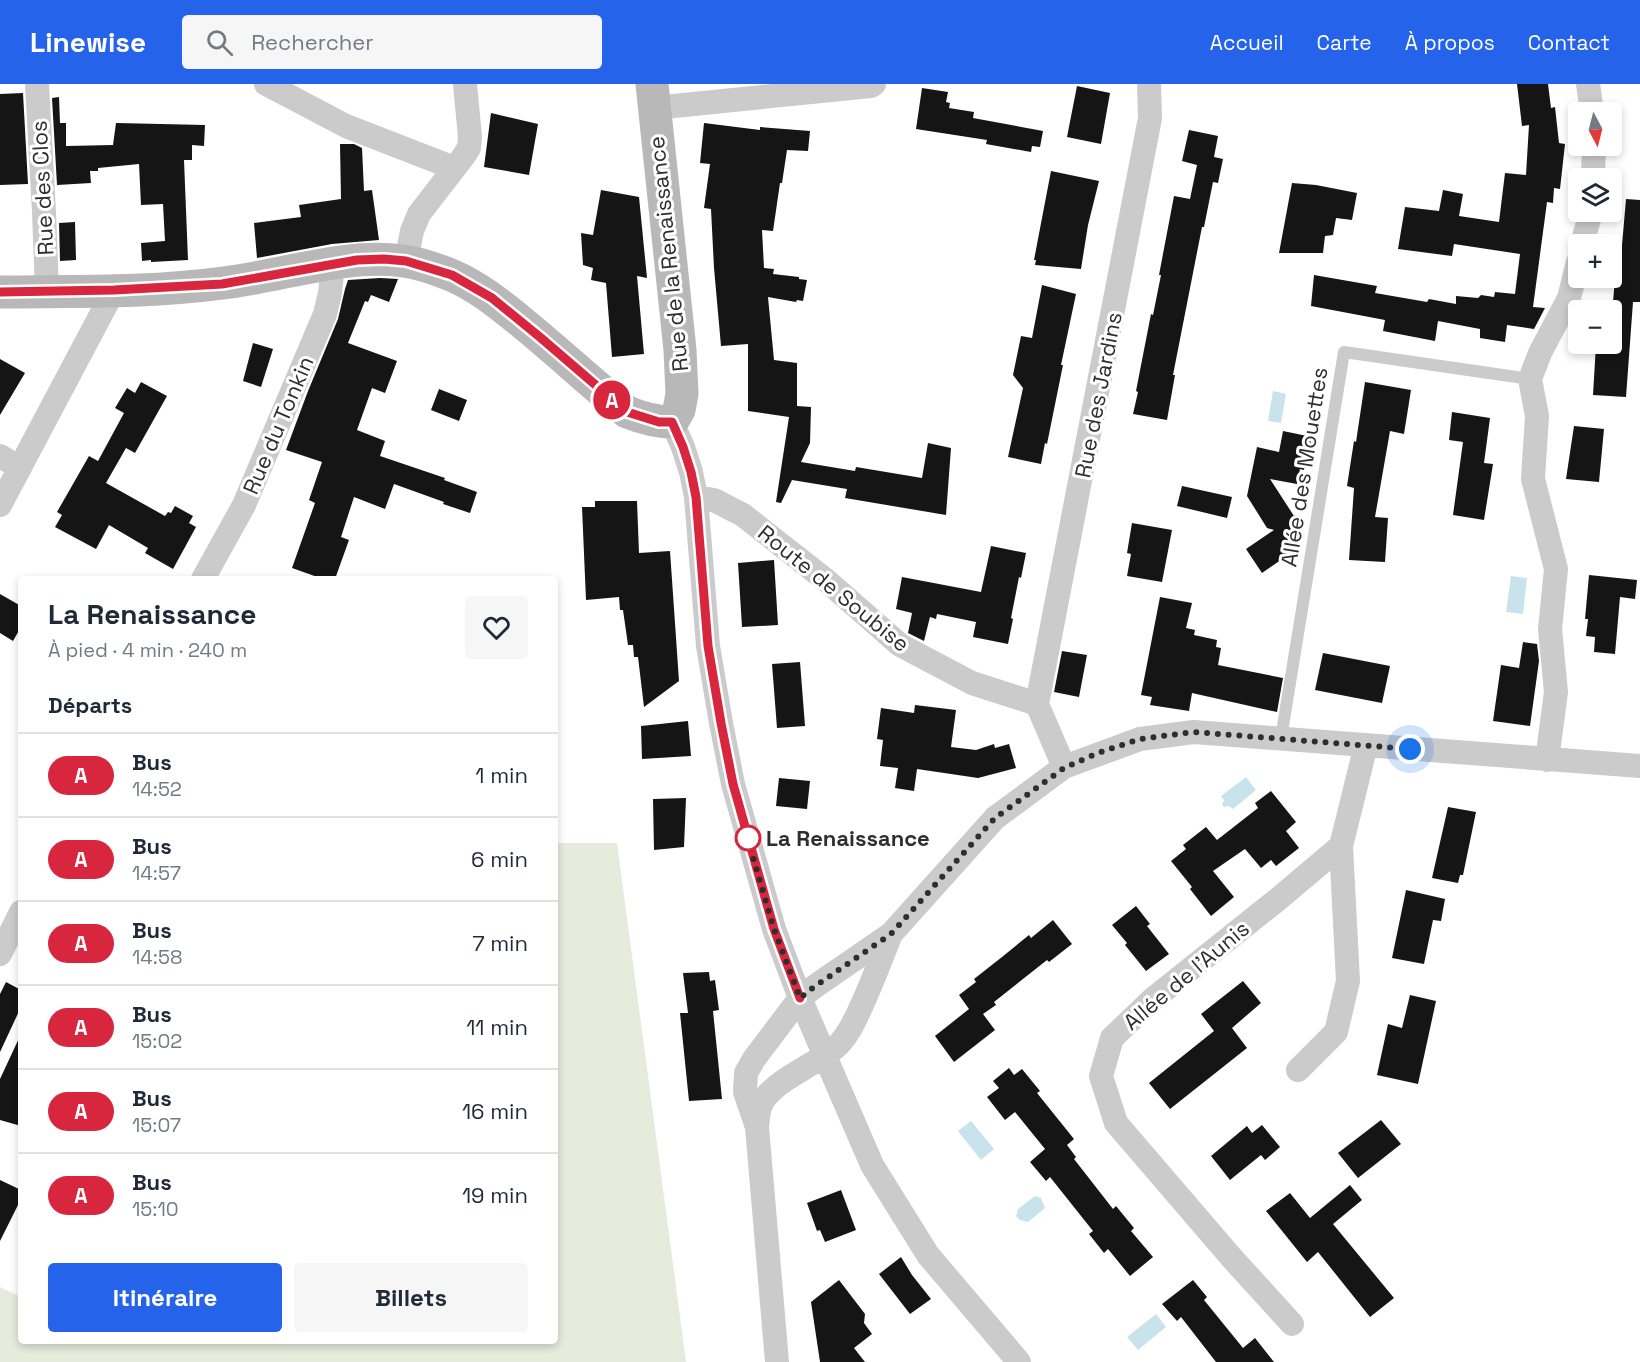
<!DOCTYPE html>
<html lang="fr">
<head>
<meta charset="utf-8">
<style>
	:root { --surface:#fff; --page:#f6f6f7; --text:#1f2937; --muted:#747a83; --line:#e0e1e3; --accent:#2563eb }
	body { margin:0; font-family:"Space Grotesk",sans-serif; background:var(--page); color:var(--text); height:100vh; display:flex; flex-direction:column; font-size:22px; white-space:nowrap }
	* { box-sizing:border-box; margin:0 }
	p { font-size:20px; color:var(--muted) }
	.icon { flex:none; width:33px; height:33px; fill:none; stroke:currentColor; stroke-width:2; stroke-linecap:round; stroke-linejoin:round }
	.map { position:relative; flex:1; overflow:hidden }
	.drawer { position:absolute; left:18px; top:492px; width:540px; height:768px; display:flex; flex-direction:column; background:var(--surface); border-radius:6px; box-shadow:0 3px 9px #0003 }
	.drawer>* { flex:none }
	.badge { padding:0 12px; border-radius:20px; font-size:21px; line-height:39px }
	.needle { width:39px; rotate:173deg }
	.controls { position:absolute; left:1568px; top:18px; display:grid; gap:12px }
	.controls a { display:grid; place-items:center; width:54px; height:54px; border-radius:6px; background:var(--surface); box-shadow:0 3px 9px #0003; font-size:30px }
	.you { position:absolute; width:30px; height:30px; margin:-15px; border:4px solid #fff; border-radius:50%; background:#1a73e8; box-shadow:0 0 0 9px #1a73e833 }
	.map>.badge { position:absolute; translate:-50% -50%; box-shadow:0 0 0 3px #fff }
	h2 { padding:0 30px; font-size:22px; line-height:54px }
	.round { display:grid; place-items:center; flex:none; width:63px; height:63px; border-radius:6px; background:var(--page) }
	.headline { display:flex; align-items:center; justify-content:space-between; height:102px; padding:0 30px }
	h1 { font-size:28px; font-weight:800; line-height:45px }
	.primary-button { display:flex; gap:12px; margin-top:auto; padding:12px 30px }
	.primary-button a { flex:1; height:69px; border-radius:6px; background:var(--accent); color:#fff; font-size:24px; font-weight:800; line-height:69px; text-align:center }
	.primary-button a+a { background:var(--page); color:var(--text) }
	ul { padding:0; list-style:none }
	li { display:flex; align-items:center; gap:18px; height:84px; padding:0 30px; border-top:2px solid var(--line) }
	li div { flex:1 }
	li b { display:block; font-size:22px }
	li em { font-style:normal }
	li .badge { min-width:66px; font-weight:700; text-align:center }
	header { display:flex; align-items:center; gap:36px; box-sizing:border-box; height:84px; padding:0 30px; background:var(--accent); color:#fff }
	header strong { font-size:28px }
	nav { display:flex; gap:33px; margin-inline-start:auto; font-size:21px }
	.search { width:420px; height:54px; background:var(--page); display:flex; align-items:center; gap:15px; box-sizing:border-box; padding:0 21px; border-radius:6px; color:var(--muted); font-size:22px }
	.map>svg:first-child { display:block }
	.green { fill:#e6ebdc }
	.water { fill:#c8e3eb }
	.building { fill:#151515 }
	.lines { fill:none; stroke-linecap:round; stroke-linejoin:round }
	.service { stroke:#cbcbcb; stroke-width:12 }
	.minor { stroke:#cbcbcb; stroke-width:24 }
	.secondary { stroke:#b8b8b8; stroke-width:33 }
	.line-casing { stroke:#fff; stroke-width:14 }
	.line { stroke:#d7263d; stroke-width:9 }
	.walk { stroke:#2e2e2e; stroke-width:6; stroke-dasharray:0 10.8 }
	.stop-dot { fill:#fff; stroke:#d7263d; stroke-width:3 }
	.labels { text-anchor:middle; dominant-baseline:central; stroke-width:6; stroke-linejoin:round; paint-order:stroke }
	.street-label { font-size:22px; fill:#2e2e2e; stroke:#fff }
	.stop-label { font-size:22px; font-weight:bold; fill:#2e2e2e; stroke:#fff; text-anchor:start }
</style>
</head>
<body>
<header>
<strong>Linewise</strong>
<div class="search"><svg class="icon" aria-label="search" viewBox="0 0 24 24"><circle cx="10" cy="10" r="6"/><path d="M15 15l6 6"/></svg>Rechercher</div>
<nav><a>Accueil</a><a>Carte</a><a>À propos</a><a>Contact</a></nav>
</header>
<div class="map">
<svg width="1640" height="1278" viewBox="0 0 1640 1278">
	<rect width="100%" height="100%" fill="#fff"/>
	<path class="green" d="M555,759H617L686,1278H0V1203L21,1213V1257H555Z"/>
	<path class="water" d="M1273,307L1286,310L1281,339L1268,337Z
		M1511,492L1527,494L1523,530L1506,528Z
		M1246,693L1256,706L1233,725L1229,722L1224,723L1222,721L1224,716L1221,712Z
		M971,1037L994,1065L981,1076L958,1047Z
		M1035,1112L1041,1114L1045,1124L1028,1138L1020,1136L1016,1132L1018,1125Z
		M1156,1230L1166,1243L1138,1266L1127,1253Z"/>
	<path class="building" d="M1517,0H1548L1551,24L1555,23L1559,59L1565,60L1560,105L1554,104L1553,119L1547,118L1533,223L1545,224L1534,245L1507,241L1505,258L1480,254V245L1438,237L1435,257L1383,247L1385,236L1311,222L1314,191L1377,202L1375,209L1427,218L1429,215L1456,220V212L1478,214L1481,211L1494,213L1495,208L1515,210L1520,170L1454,160L1452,172L1398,165L1405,123L1439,127L1443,106L1463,110L1459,132L1499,138L1505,89L1526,91L1529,41L1522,42Z
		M1077,2L1110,9L1101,60L1067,53Z
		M922,4L948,8L946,18L950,19L949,24L974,28L973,34L1043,47L1040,63L1032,62L1031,68L986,60L987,56L916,45Z
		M23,9L28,100L0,101V10Z
		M59,13L60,39H66V62L113,61L116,39L205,41L204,62L192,61V76H184L188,176L151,178V176L142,177L141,159L165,157L163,120L141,121L139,80L98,84V87H90L91,99L57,101L52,14Z
		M491,29L538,40L529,91L484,83Z
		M704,39L760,46V43L810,47L808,67L787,66L782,99H780L773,147L762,146L764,184L774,185L773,190L799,193V195L807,196L803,217L797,216L796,218L768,213L774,276L797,279V322L811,323L810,359L801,378L855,387L856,383L922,394L928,359L951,364L946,431L845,414L847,405L792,396L781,419L776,418L789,333L748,327V260L721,262L714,184L711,125L704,124L710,80L700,79Z
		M1189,46L1218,52L1214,73L1223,75L1218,99L1213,98L1204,143H1202L1173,291H1175L1167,336L1133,330L1138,308L1136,307L1151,230L1153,231L1161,191H1159L1174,112L1190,115L1197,81L1182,77Z
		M340,60H354L362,64L364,107L372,106L379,156L332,160L257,174L254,139L301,133L299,121L341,115Z
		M1051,87L1099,97L1088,141L1081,185L1035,181L1036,176H1034Z
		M1292,99L1316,101L1357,109L1352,136L1336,134L1333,151L1325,152L1323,169H1279Z
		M601,106L639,113L647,194L637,192L644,270L612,273L606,199L591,196L593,184L583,181L581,149L593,151Z
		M1626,115L1640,116V218H1633L1626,313L1593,311L1596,260H1611V241L1618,160L1622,161Z
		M75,138L76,176L60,177L59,139Z
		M380,194L398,195L389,218L371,211L368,218L365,217L348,259L397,277L385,309L372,304L357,346L385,357L380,372L445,394L444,396L477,408L470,429L443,420L444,418L394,400L385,425L354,413L341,453L349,456L335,495H323L292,484L315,419L309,416L322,378L286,366L308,307L338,235L345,205L348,196Z
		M1042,201L1076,210L1061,281H1063L1047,360L1045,359L1041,380L1008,373L1023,304L1013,291L1021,252L1032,254Z
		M253,259L273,265L261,303L243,297Z
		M0,275L25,289L0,331Z
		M141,298L167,312L135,369L126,364L106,399L165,432L168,428L171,429L175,422L193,432L189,439L196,443L173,485L145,469L148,464L109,441L96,465L55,443L62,431L57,428L89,372L98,377L124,329L115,324L127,304L135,309Z
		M1365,298L1411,306L1404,350L1390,347L1375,433L1388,434L1385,478L1349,476L1354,404L1347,402L1354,357L1356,358Z
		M439,305L467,316L459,337L431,326Z
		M1452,328L1490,334L1484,379L1493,380L1484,436L1453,431L1463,358L1449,356Z
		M1574,342L1604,345L1599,398L1566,395Z
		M1283,347L1312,353L1304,386L1300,385L1297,400L1270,395L1294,432L1296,431L1288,471L1262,489L1246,465L1274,446L1267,444L1247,412L1257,363L1279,368Z
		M1182,402L1232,413L1227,434L1177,422Z
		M595,417H637L639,469L670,467L679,597L644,623L638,573H634L633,561H628L623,526H620L619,513L586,516L582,423H595Z
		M1132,439L1172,446L1162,498L1127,492L1131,470L1127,469Z
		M991,462L1026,469L1021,494L1019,493L1011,534L1013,535L1008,560L973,553L976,538L937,530L936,535L930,533L924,557L908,549L912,529L896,525L902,493L981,508Z
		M774,476L778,541L742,543L738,479Z
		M1589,491L1637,496L1635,515L1620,513L1615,570L1594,568L1595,553L1586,552L1588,535H1585Z
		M0,510L21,522V543L13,557L0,549Z
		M1160,513L1192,519L1186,544L1195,546L1194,551L1217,556L1216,563L1221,564L1218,581L1283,594L1277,628L1192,609L1189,627L1150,621L1152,613L1141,611Z
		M1523,558L1537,560L1539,577L1530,642L1493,637L1501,581L1519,584Z
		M1062,567L1087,571L1079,613L1054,608Z
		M1323,569L1390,582L1382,619L1315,606Z
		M800,578L805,642L777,644L772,580Z
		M915,621L956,626L951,663L976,666L994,660L995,664L1009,660L1016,684L978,694L917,685L914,707L895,704L898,684L880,682L883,656L877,655L881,624L914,629Z
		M688,637L691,672L642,675L641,642Z
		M779,694L810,697L807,725L776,722Z
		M1271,707L1296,738L1286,747L1299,764L1276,782L1271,776L1261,784L1245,765L1213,787L1234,813L1211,832L1190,805L1192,803L1171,777L1186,765L1183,761L1206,743L1217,756L1258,724L1255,719Z
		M686,714L684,763L654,766L653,715Z
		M1448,723L1476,728L1463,791H1460L1458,799L1432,794Z
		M1406,806L1445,815L1441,837L1433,836L1424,880L1392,874Z
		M1136,822L1150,840L1147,842L1169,870L1146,887L1125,861L1127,859L1112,841Z
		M1053,836L1072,860L1049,878L1047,876L994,918L996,921L983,930L995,946L954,978L935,952L969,925L959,911L976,898L974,895L1002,873L1029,851L1031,854Z
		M709,888L710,897L715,896L719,926L713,927L722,1015L689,1017L680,929H688L683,889Z
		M1243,897L1261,919L1232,944L1247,964L1170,1025L1149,999L1214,947L1201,930Z
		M6,898L21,906V923L0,968V910Z
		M1410,911L1436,917L1418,1000L1377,991L1388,940L1402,944Z
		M21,950V1042L0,1036V995Z
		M1009,984L1014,991L1022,985L1040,1007L1037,1009L1074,1055L1067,1061L1076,1073L1074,1075L1113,1125L1116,1122L1134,1144L1131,1147L1153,1173L1130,1192L1108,1165L1104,1169L1089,1150L1093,1147L1050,1093L1046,1097L1030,1078L1045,1065L1015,1028L1005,1036L987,1013L999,1004L993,997Z
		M1381,1036L1401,1060L1358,1094L1338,1069Z
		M1262,1041L1280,1063L1265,1076L1261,1071L1230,1096L1211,1072L1247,1042L1252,1049Z
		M0,1096L21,1106V1115L0,1157Z
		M1350,1101L1362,1116L1333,1140L1394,1214L1370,1233L1318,1168L1307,1178L1266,1127L1290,1109L1310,1134Z
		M841,1106L856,1146L825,1158L820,1146L817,1147L807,1119Z
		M901,1173L912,1191L931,1215L910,1230L879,1190Z
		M839,1196L865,1230L864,1239L872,1250L854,1264L865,1278H820L811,1218Z
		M1193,1196L1207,1213L1204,1216L1243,1264L1255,1254L1274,1278H1216L1181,1233L1177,1237L1162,1220Z"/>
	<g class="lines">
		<path class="service" d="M1281,654L1344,268L1530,295"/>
		<path class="minor" d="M37,0L44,128L47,207
			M266,0L346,42L454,84
			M1588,0L1592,28
			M654,24L871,2L874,0
			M1593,94L1594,62
			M1582,160L1591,128
			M406,177L412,147L419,130L463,73L469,64L470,53L465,0
			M672,338L683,363L691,388L696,413L708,562L721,639L733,700L774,845L800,914L872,1081L928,1171L1019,1278
			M0,372L20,384
			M696,413L714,416L743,431L827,497L900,561L972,599L1037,620L1064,683
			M0,421L114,206
			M203,495L244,421L325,230L330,209L333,179
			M1037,620L1150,34L1149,0
			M1547,676L1556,608L1550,545L1556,485L1533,395L1537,332L1530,295L1540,269L1569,214L1578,178
			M0,870L21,828
			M1298,986L1336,948L1348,897L1341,762
			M757,1043C758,1036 758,1027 761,1021C771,996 822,979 840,959C850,948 855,936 861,923C872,899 881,875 891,850
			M1292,1240L1231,1173L1116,1039L1101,992L1112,954L1153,915L1277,816L1341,762L1366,661
			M777,1278L757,1043L745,1008L746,989L754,975L800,914L814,903L891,850L995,734L1064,683L1140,655L1194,648L1640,682"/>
		<path class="secondary" d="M0,208C74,207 150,209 223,199C283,192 343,169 403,177C419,179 436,185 451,191C477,202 498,219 519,236C556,266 590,298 627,328C642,334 655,338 672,338L679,326L682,310L680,266L652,0"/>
	</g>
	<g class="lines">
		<defs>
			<path id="line" d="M0,208L114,206L222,200L357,176L384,175L406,177L452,191L492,214L541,254L627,328L659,338H672L683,363L691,388L696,413L708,562L721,639L733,700L774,845L800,914"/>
		</defs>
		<use href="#line" class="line-casing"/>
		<use href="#line" class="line"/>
		<path class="walk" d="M748,754L746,749L774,845L800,914L814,903L891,850L995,734L1064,684L1098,669L1140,655L1194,648L1410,665"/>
	</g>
	<circle class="stop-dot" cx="748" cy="754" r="12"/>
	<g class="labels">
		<g class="street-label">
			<text transform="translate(42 104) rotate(-93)">Rue des Clos</text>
			<text transform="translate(668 170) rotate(-96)">Rue de la Renaissance</text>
			<text transform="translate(1098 311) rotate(-79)">Rue des Jardins</text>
			<text transform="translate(278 341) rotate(-67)">Rue du Tonkin</text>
			<text transform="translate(1304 383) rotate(-81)">Allée des Mouettes</text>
			<text transform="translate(834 504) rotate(39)">Route de Soubise</text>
			<text transform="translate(1186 891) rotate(-40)">Allée de l'Aunis</text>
		</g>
		<g class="stop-label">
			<text x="766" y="754">La Renaissance</text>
		</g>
	</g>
</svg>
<div class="controls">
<a><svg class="needle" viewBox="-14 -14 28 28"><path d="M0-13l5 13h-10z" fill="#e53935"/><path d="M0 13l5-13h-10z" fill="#747a83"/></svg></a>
<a><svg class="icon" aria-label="layers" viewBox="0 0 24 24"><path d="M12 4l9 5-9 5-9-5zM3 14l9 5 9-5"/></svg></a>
<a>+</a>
<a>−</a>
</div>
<div class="you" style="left:1410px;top:665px"></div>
<b class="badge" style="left:612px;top:316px;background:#d7263d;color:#fff">A</b>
<section class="drawer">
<div class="headline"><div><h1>La Renaissance</h1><p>À pied · 4 min · 240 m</p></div><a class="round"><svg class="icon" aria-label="heart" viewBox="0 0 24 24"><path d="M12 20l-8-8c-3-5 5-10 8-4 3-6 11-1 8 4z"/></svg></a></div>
<h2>Départs</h2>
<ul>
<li><span class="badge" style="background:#d7263d;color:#fff">A</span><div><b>Bus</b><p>14:52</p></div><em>1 min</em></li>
<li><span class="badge" style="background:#d7263d;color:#fff">A</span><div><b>Bus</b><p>14:57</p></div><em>6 min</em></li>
<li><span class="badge" style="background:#d7263d;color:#fff">A</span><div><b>Bus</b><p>14:58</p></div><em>7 min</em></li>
<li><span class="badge" style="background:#d7263d;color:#fff">A</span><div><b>Bus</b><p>15:02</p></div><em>11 min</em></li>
<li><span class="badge" style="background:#d7263d;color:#fff">A</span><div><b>Bus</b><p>15:07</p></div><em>16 min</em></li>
<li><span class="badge" style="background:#d7263d;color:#fff">A</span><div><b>Bus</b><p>15:10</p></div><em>19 min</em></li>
</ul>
<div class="primary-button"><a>Itinéraire</a><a>Billets</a></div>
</section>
</div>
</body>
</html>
